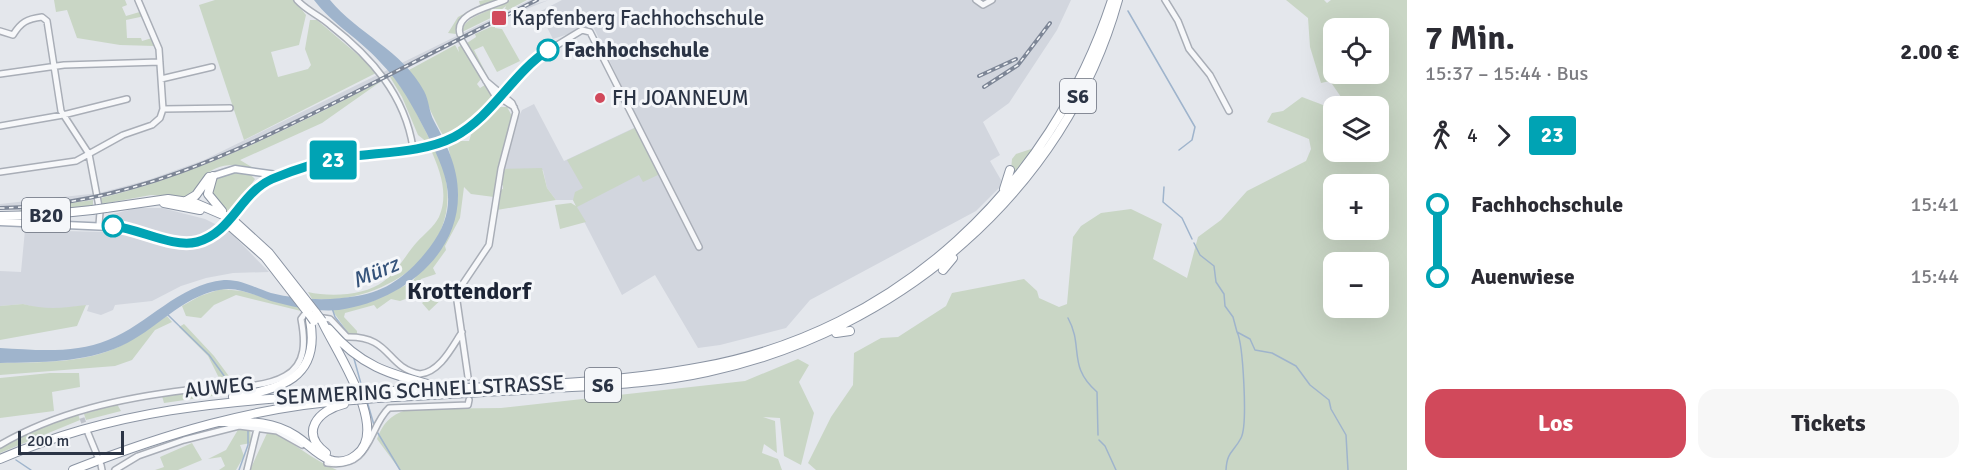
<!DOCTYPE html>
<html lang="de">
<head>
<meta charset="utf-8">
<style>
	:root { --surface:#fff; --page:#f7f7f7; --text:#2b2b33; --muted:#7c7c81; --accent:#d1495b }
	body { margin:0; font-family:Signika,sans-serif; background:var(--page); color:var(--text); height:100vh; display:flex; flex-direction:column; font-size:22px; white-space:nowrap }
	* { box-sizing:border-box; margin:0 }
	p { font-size:20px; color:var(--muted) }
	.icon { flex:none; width:33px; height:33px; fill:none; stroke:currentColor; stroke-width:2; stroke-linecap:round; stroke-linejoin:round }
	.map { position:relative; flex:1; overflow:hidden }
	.drawer { display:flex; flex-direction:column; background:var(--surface); width:570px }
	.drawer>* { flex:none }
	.badge { padding:0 12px; border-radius:4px; font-size:21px; line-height:39px }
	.fabs { position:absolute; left:1323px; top:18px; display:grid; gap:12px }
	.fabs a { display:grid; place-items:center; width:66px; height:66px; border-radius:12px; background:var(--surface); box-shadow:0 6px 24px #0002; font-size:30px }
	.scale { position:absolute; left:18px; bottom:15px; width:106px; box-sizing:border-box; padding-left:6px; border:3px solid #2b3445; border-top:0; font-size:16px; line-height:21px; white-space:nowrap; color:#2b3445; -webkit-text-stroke:4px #f4f6f9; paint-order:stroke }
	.map>.badge { position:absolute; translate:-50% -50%; box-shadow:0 0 0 3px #fff }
	.legs { display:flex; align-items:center; gap:9px; height:66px; padding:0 18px; font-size:20px }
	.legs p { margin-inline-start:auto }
	.headline { display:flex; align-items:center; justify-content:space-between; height:102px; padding:0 18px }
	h1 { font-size:33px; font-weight:700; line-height:45px }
	.primary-button { display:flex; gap:12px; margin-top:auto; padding:12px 18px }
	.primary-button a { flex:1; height:69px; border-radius:18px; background:var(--accent); color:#fff; font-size:24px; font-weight:700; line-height:69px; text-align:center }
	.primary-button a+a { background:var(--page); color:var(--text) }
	ul { padding:0 18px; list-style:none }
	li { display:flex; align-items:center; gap:21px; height:72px; font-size:22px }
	li i { display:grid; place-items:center; width:9px; height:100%; margin:0 8px; background:currentColor }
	li i::after { content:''; width:15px; height:15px; margin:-8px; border:4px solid; border-radius:50%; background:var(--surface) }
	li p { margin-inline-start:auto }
	li:first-child i { background:linear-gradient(#0000 50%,currentColor 0) }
	li:last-child i { background:linear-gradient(currentColor 50%,#0000 0) }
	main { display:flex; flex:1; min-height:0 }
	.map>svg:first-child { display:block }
	.built { fill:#d2d6de }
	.green { fill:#c9d6c5; fill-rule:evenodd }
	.water { fill:#9fb4cc }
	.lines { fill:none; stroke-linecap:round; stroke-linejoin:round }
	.stream { stroke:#9fb4cc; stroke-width:1.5 }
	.minor-tunnel { stroke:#bfc3cb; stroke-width:5; stroke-dasharray:5 2.5; stroke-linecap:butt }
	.minor-casing { stroke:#a9aeb7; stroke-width:8 }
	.major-casing { stroke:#a3abb8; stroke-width:9 }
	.highway-casing { stroke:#8b94a3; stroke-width:10 }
	.minor { stroke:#f7f8fa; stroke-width:5 }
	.major { stroke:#fff; stroke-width:6 }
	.highway { stroke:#fff; stroke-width:8 }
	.rail-casing { stroke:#7d8696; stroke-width:4 }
	.rail { stroke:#f4f6f9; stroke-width:1.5; stroke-dasharray:4.5; stroke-linecap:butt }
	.highway-bridge-casing { stroke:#8b94a3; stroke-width:10; stroke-linecap:butt }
	.highway-bridge { stroke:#fff; stroke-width:8 }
	.line-1-casing { stroke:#fff; stroke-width:14 }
	.line-1 { stroke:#00a3b4; stroke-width:9 }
	.poi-dot { fill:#d1495b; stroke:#f4f6f9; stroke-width:2 }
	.stop-1-dot { fill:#fff; stroke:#00a3b4; stroke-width:3 }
	.labels { text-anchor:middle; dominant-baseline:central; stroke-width:6; stroke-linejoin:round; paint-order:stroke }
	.shield { fill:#f4f6f9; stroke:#676e7b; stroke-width:1.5 }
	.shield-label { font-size:20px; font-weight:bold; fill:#2b3445 }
	.poi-label { font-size:21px; fill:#2b3445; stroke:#f4f6f9; text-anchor:start }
	.stop-label { font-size:21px; font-weight:bold; fill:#2b3445; stroke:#f4f6f9; text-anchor:start }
	.street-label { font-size:21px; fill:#2b3445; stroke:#f4f6f9 }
	.water-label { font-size:22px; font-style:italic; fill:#34527a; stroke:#f4f6f9 }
	.quarter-label { font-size:24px; font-weight:bold; fill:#1d2536; stroke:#f4f6f9 }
</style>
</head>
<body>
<main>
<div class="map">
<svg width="1407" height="470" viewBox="0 0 1407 470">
	<rect width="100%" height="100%" fill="#e4e7ec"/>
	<path class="built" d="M530,0H540L535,4L549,0L506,17L223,160L164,181L93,200L19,210H0V204L99,193L148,180L204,160Z
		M562,0H1071L1057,30L1009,103L983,122L1000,155L990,161L1001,180L1000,187L976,211L810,300L786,328L720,345L698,348L655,275L622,295L573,200H556L547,188L543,170L502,169L511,132L522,110L534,104L564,161L640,125L593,26L553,39L539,12Z
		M136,208H162L205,219L229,231L269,272L233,273L206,278L181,286L152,301L115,305L113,310L101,315L87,311L89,305L58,309L38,308L23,304L0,306V271L21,272L25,230L104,232L106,216Z"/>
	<path class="green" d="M54,0H125L127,5L122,7L126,16L143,11L145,16L126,20L127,38H141L142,41L152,38L155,46L120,45L77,38L67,10L56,12Z
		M215,0H294L306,15L299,45L271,52L278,77L308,69L311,65L305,49L310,20H317L378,72L244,140L199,5Z
		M485,0H495C481,10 452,12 456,34L448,33L458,17L480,5L479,1Z
		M510,0H527L508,10L505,9L506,6L501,10V13L462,32C463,15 497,10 510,0Z
		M1286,0H1324L1327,3L1331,0H1407V470H816L808,463L831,417L853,385L854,353L881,338L898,337L946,306L952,293L1024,279L1037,291L1039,298L1059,307L1067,304L1073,237L1081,226L1101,213L1131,209L1162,224L1153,259L1187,278L1198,237L1221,220L1247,191L1306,161L1311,149L1309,139L1267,122L1272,113L1283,111L1302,97L1323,105H1339L1341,97L1330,81L1321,83L1310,47L1308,18ZM1378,28V74H1334V28ZM1334,106H1378V152H1334ZM1334,184H1378V230H1334ZM1334,262H1378V308H1334Z
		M495,25V28L502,29L520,61L497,72L483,46L474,50L489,79L467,43L476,37L475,34Z
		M455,45L459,52L458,47L463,45L481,79L477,84L480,88L485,85L492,97C489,116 459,128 444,137C431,115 424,92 409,70Z
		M393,76L409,98L431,142L428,143L418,135L402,97L390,77Z
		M383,80L322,123L240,160L255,169C236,163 216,162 202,179C197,186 194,192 187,197L151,195L102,204L101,198C201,173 292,128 383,80Z
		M1070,87C1055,121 1033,151 1010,181L1012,159L1016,154L1034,148L1060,106L1064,92Z
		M499,107H507L512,116L494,197L471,194L464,187L460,218L445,246L446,250L433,268L436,274L421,279L411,297L400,301L391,299L377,309L374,305L345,313L344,317L357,331V337H351L332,310L371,302L412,282L451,227L458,195L448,145L458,141H469L471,135H465L484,123Z
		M637,127L660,174L643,182L639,175L577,207L586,222L560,229L555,205L571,203L576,206L573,200L575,192L583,188L567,160Z
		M435,149C480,235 396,306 312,299L308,292C330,297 365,296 384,281C398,271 406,254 417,242C424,234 434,227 439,217C449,194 440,171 431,150Z
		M542,168L547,188L556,200L497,210L499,190L503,189V185L500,186L502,169Z
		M231,172L249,173L255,179L231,215L212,197L211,183L215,178Z
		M93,200V206L21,212L19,210Z
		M437,288L445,296L429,311L422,303Z
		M221,289L242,291L299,307L301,311L236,295L214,305L201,318L186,316L182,306L200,296Z
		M23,304C45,310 64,308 86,305L77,326L0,340V306Z
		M167,316L172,322L155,330L132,360L115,366L0,375V363C39,362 88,364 124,344C139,336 153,325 167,316Z
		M184,324L214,356L231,379L248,382L224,388L208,356L179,327Z
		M798,359L809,365L799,382L814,413L801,465L784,456L780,418L763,417L775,421L777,453L764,444L762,453L778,459L782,470H400L377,439C384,421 392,414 410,409L501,408L745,381Z
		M50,373H79L80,387L52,392L54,411L0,418V378Z
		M238,388L240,392L164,403L162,396Z
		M117,404L121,411L86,420L84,414Z
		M78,414L80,420L0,453V447L31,431Z
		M239,428H250L251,443L240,445L244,456L236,470H219L225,466L221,457L208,459L226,450Z
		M268,431C293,441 312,460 337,470H250Z
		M192,443L202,460L178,470H155L164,467L160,457Z"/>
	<path class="water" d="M314,0H330C357,33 403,51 424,91C429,100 429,112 434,121C446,143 458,167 458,194C459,258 397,302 339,310C317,312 292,307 271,301C254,295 237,286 219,290C181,297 155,331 121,346C84,363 40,362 0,363V348C36,350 74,354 108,340C149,324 177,285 224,280C241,279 255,288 271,293C299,300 329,301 357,296C389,291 411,272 430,247C461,206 447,175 427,134C413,107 401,83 380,62C360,39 333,25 314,0Z"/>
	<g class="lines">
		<path class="stream" d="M1128,11L1195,127L1192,140L1179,150
			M1164,187L1163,202L1182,218L1192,239
			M1194,243L1200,255L1214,266L1216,282L1224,294L1225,306L1233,317L1237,332L1250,339L1255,350L1272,353L1296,366L1310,385L1329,400L1331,409L1346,435L1348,470
			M332,308L335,317L350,336
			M167,314L209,355L230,384
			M1068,318C1084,347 1067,366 1097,392L1098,435
			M353,355L363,391
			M367,401L374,425
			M376,430L400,470
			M1099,440L1105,446L1116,470
			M16,460L31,470
			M239,470L248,445V429
			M1226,470C1227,451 1234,452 1241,438C1248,425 1243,343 1237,332"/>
		<path class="minor-tunnel" d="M82,418L87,432"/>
		<defs>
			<path id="minor" d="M297,0C307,11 319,15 330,25C371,57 405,95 413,148
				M976,0L983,5L992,0
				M1165,0L1178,21L1189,49L1210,75L1229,111
				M0,31L13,35C21,22 27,19 42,17L47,21L61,111L89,154L100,212L99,225
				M460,34C454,13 490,7 505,0
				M462,41L494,94L514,107
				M0,74L64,65L160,62
				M161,79L212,67
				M502,94L536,58L582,30L590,32L699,247
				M163,109L230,108
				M0,126L63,115L127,99
				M0,172L76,161L123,135L152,125L160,118L163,109L159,49L138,0
				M468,377L456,294L489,245L501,169L516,112L512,103L486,81
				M88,433L97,455
				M0,445C56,412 122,398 187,390C214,387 261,390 285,376C307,364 305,340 301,319L304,315L330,319L347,337C392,336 385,367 420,374C440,372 452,347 462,332
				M327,463C372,470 368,427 389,408L468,405L469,400
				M101,465L102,470
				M115,470L138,456L184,440L239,426L277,431L302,445
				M247,470L257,429"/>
			<path id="major" d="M213,176L235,169L277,175
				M0,222L132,228L174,243L196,242L217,233L251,192L264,183L323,162L426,146L453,137L479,119L502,94"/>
			<path id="highway" d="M213,176L208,194L222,211
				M1004,189L1010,170
				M186,201L196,195L209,177
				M164,203L200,210
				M106,208L168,199L195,203L230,218
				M0,216L43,215L92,210
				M234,221L269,253L316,313
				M230,226L265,257L309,314
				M943,270L953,258
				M329,329C361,367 390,374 435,386
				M836,333L850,331
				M374,392C483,386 595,387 701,367C897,332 1051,187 1112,0
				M233,397C280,389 321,379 310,320
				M377,398C437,395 496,391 556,388C606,385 657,383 707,372C897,332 1065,191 1118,0
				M220,422C247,422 271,420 296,436C307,443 317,455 330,460C339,463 349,461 356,455C391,430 335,350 322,321
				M326,453C299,433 318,410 344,404
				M0,459C116,409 223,401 347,394
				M73,470C162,435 256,406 353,400"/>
		</defs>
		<use href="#minor" class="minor-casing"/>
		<use href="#major" class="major-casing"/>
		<use href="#highway" class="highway-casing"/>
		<use href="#minor" class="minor"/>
		<use href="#major" class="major"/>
		<use href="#highway" class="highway"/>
		<defs>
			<path id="rail" d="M979,76L1016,59
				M984,87L1018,65L1050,23
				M0,208C126,206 236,152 346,97C410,64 473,32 537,0"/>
		</defs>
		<use href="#rail" class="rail-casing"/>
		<use href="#rail" class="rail"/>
		<defs>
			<path id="highway-bridge" d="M92,210L106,208
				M230,218L234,221
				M224,222L230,226
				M316,313L322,321
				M309,314L314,321
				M347,394L374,392
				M353,400L377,398"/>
		</defs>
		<use href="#highway-bridge" class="highway-bridge-casing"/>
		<use href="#highway-bridge" class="highway-bridge"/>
	</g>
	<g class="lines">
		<defs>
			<path id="line-1" d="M113,226C140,229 172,248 197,242C232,233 240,193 272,179C296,169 321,161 347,157C381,152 423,153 454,137C493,116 512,74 548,50"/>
		</defs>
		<use href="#line-1" class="line-1-casing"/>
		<use href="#line-1" class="line-1"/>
	</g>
	<g class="poi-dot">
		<rect x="491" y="10" width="16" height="16" rx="3"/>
		<circle cx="600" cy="98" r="6"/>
	</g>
	<g class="stop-1-dot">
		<circle cx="548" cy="50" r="10"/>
		<circle cx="113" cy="226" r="10"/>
	</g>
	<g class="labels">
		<g class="shield">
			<rect x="1060" y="79" width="36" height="34" rx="4.5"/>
			<rect x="22" y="198" width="48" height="34" rx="4.5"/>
			<rect x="585" y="368" width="36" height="34" rx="4.5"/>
		</g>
		<g class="shield-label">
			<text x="1078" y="96">S6</text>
			<text x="46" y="215">B20</text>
			<text x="603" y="385">S6</text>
		</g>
		<g class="poi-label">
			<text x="512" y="18">Kapfenberg Fachhochschule</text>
			<text x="612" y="98">FH JOANNEUM</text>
		</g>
		<g class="stop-label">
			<text x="564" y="50">Fachhochschule</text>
		</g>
		<g class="street-label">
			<text transform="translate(219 387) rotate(-6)">AUWEG</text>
			<text transform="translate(420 390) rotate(-3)">SEMMERING SCHNELLSTRASSE</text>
		</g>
		<g class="water-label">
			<text transform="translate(375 272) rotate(-23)">Mürz</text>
		</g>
		<g class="quarter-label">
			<text x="469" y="291">Krottendorf</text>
		</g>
	</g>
</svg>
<div class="fabs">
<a><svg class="icon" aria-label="locate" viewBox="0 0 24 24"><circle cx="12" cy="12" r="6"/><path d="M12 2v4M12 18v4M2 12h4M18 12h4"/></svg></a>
<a><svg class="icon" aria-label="layers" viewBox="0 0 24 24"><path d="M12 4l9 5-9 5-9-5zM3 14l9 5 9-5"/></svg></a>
<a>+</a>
<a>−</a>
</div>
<div class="scale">200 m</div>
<b class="badge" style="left:333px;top:160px;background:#00a3b4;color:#fff">23</b>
</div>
<section class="drawer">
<div class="headline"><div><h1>7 Min.</h1><p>15:37 – 15:44 · Bus</p></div><b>2.00 €</b></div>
<div class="legs"><svg class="icon" aria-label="walk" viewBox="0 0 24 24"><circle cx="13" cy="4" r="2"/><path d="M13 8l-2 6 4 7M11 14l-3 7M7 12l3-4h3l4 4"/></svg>4<svg class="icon" aria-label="forward" viewBox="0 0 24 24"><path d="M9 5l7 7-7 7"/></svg><b class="badge" style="background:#00a3b4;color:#fff">23</b></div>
<ul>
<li><i style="color:#00a3b4"></i><b>Fachhochschule</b><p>15:41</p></li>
<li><i style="color:#00a3b4"></i><b>Auenwiese</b><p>15:44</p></li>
</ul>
<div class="primary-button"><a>Los</a><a>Tickets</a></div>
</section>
</main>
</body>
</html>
